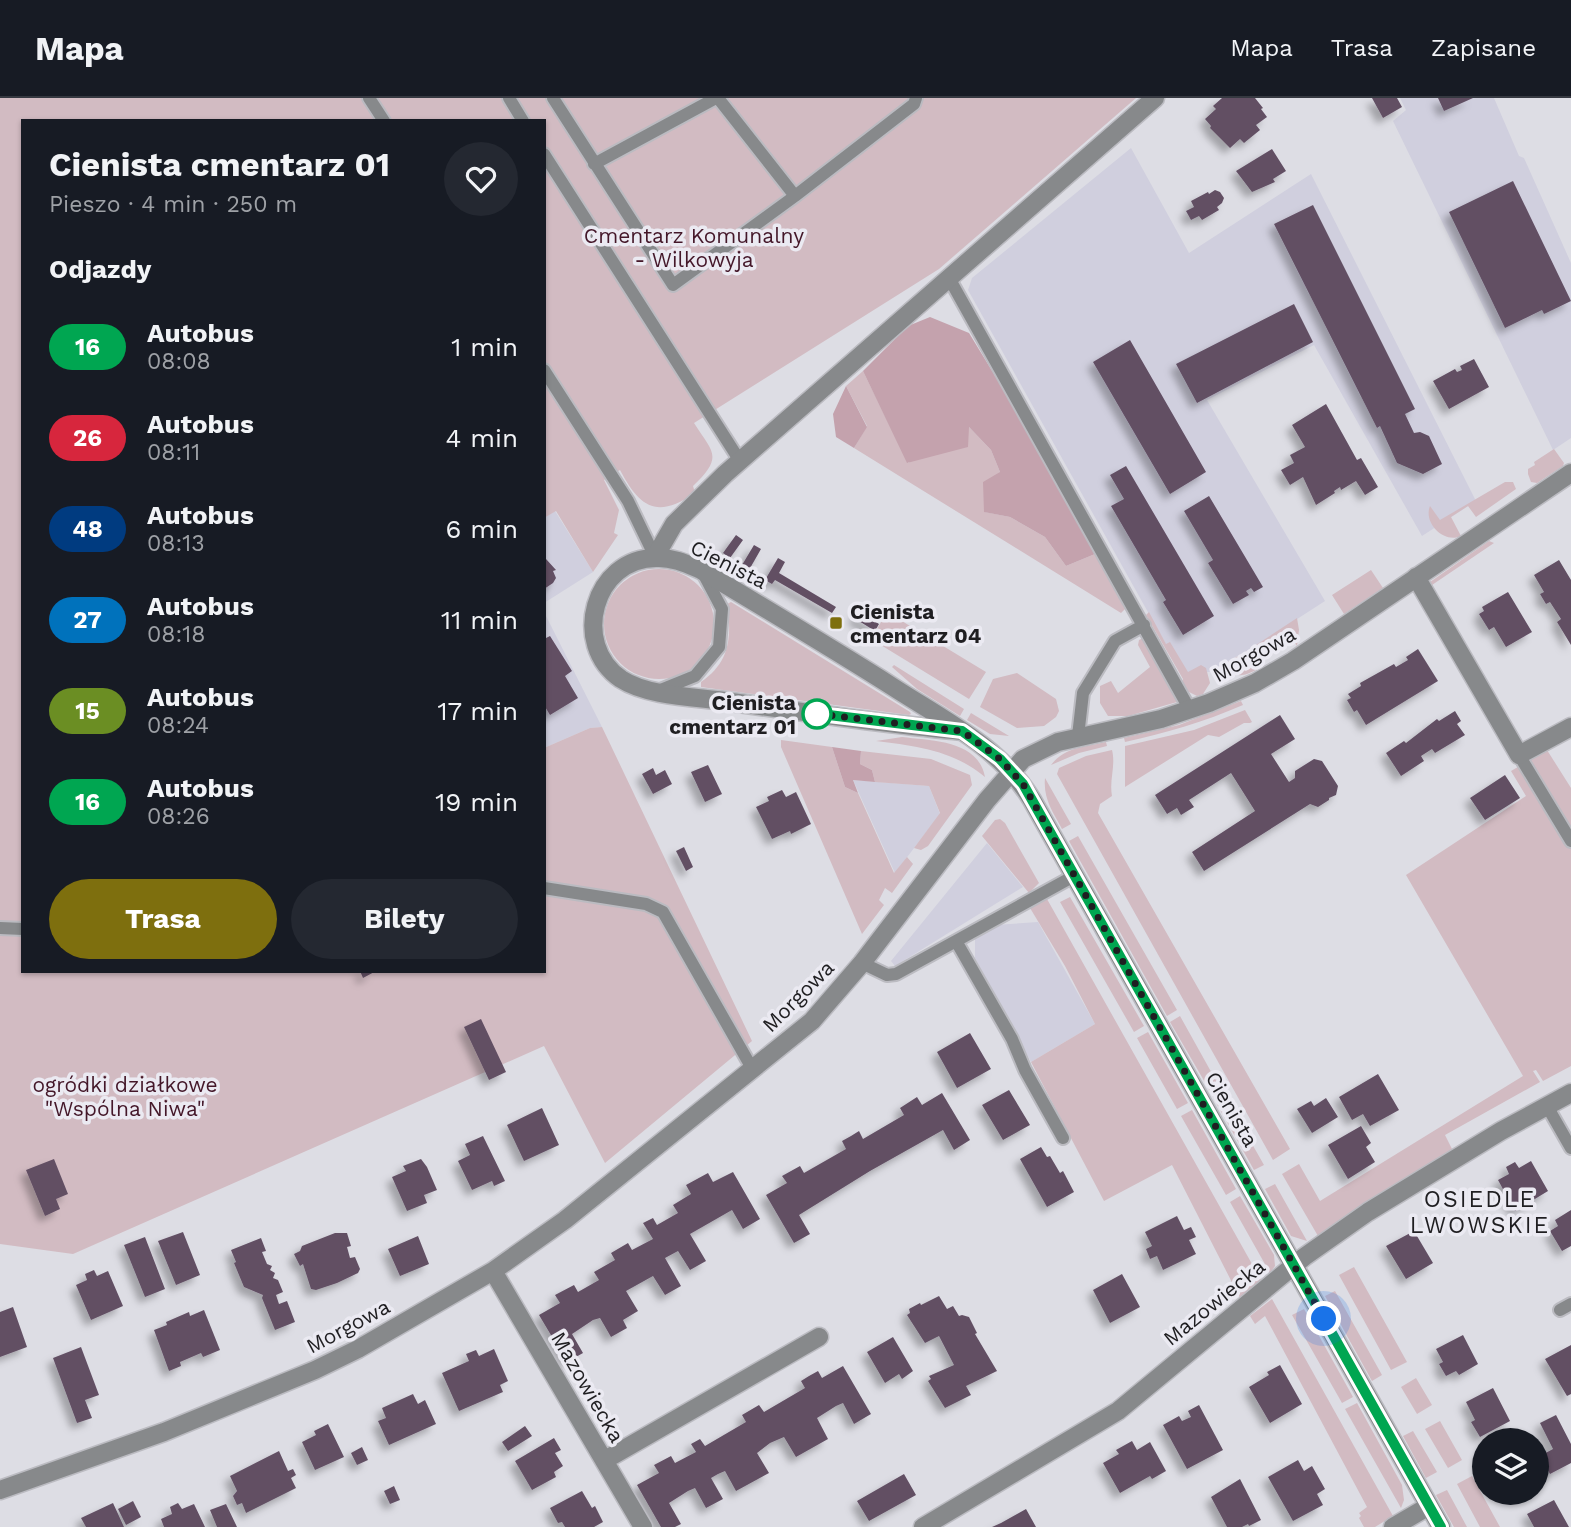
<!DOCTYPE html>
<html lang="pl">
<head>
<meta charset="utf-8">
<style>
	:root { --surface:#171b24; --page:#242831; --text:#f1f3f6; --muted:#9ea1a6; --line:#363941; --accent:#7e6f0e }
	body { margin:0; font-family:"Work Sans",sans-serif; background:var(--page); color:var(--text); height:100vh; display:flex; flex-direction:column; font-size:26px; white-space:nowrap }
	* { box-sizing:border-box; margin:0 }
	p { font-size:23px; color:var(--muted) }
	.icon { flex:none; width:38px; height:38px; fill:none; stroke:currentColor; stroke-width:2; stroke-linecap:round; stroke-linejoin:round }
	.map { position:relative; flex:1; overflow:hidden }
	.panel { position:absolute; left:21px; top:21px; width:525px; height:854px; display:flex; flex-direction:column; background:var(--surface); border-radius:0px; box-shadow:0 2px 5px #0004 }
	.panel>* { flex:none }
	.badge { padding:0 14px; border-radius:23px; font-size:24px; line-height:46px }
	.tools { position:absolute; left:1472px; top:1330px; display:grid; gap:14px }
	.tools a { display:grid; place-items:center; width:77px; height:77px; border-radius:50%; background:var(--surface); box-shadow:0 2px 5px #0004; font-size:35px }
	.you { position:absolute; width:35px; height:35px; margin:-18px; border:5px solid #fff; border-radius:50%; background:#1a73e8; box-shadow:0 0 0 10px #1a73e833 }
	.map>.badge { position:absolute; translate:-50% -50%; box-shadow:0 0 0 4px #fff }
	h2 { padding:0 28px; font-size:26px; line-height:63px }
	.round { display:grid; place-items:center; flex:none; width:74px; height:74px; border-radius:37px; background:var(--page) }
	.summary { display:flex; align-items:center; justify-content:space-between; height:119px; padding:0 28px }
	h1 { font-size:33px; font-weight:700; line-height:52px }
	.cta { display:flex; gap:14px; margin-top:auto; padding:14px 28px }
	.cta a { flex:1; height:80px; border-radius:42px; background:var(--accent); color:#fff; font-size:28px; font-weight:700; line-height:80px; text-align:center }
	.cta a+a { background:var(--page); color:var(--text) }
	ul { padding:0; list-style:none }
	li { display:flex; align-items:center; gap:21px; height:91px; padding:0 28px }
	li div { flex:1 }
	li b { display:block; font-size:26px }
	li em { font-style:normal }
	li .badge { min-width:77px; font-weight:700; text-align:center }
	header { display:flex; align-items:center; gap:42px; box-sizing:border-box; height:98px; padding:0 35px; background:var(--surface); border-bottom:2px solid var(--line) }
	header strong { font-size:33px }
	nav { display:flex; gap:38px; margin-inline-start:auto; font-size:24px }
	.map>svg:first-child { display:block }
	.built { fill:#d0cfde }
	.green { fill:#d2bbc2 }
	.forest { fill:#c4a2ad }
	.building { fill:#624f64; filter:url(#shadow) }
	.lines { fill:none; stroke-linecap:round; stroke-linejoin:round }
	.lane-casing { stroke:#bbbbc1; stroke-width:16 }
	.street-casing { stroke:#bbbbc1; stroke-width:21 }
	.lane { stroke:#87898b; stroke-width:12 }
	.street { stroke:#87898b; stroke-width:18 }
	.line-casing { stroke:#fff; stroke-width:16 }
	.line { stroke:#00a651; stroke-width:10 }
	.walk { stroke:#1f1e21; stroke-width:7; stroke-dasharray:0 12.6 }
	.poi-dot { fill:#7e6f0e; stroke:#ebeaf2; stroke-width:2.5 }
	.stop-dot { fill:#fff; stroke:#00a651; stroke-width:3.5 }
	.labels { text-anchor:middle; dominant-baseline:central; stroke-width:7; stroke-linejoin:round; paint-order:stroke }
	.park-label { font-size:21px; fill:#441729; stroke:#ebeaf2 }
	.street-label { font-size:21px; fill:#1f1e21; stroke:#ebeaf2 }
	.poi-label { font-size:21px; font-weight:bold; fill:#1f1e21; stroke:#ebeaf2; text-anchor:start }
	.stop-label { font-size:21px; font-weight:bold; fill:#1f1e21; stroke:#ebeaf2; text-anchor:end }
	.neighbourhood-label { font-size:23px; letter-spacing:2px; fill:#1f1e21; stroke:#ebeaf2 }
</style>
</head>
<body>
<header>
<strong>Mapa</strong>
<nav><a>Mapa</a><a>Trasa</a><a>Zapisane</a></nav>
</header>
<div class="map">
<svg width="1571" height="1429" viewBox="0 0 1571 1429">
	<defs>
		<filter id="shadow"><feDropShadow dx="-6" dy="6" stdDeviation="3.5" flood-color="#0004"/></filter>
	</defs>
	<rect width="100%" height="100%" fill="#dddde4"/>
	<path class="built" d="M1400,0H1494L1519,58L1524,60L1571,165V340L1553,352L1393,23L1406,12Z
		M1131,50L1189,155L1311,76L1476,403L1422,438L1314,247L1207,302L1325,503L1252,550L1209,574L1182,575L968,192L972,180Z
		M555,413L593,474L544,505V420Z
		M544,514L602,629L590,630L544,650Z
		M853,682L929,688L940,716L895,775Z
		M987,745L1023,789L895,868L891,863Z
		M1038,824L1095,926L1031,964L975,860V837L995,827Z"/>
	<path class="green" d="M0,0H1136L939,171L694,325C713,355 724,358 693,388L695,395C657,421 640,410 620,372L604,382L619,412L614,435L618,437L593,474L556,413L544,420V23H23V873H544V650L590,630L602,629L752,943L605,1065L544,948L73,1156L0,1146Z
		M863,273L908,365L968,328L991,352L1000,374L985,414L1010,419L1045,439L1066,468L1095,456L1127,509L1121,515L854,350L867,328L846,288Z
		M1554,351L1564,365L1563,368L1537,385L1531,384L1528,376V371L1535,367L1534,364Z
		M1505,384H1513L1516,391L1476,419L1468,408L1451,419L1461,438C1444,446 1423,425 1430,408L1440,422Z
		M1489,443L1494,445L1432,487L1430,484Z
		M604 526a55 55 0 1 1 110 0a55 55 0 1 1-110 0Z
		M1371,472L1383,490L1344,516L1332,497Z
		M731,504L910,614L911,616L909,617L701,589V584C730,564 732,539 727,506Z
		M887,514L986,574L969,601L871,541Z
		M1149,514L1166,546L1170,544L1188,574L1201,567L1206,570L1210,585L1203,596L1197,598L1189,594L1182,585L1183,581L1146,517Z
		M1297,520L1299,532L1297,548L1288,534L1259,552L1256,547Z
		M1145,539L1174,593L1177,604L1128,618H1108L1100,605V588L1111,583L1118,595L1150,569L1138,547L1139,542Z
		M1247,553L1258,571C1243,579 1234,581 1224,566Z
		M894,567L964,611L960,618L917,591L892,569Z
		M1017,575L1056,601L1059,613L1056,619L1044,628L1017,630L980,609L993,581Z
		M1241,603L1243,607C1204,624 1166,635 1125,644L1124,640L1179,627Z
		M1245,612L1252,624L1250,625H1244L1219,639L1208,637L1125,689V648L1194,632Z
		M971,615L1009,638L990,636L967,622Z
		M902,639C933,643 978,642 985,679C953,652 915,648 876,643Z
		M781,642L832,649L845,689L858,695L894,775L907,759L913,766L892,795L885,790L879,802L884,807L862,836L781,649Z
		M1106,644L1107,648L1079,655L1051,667C1065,649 1085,649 1106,644Z
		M1112,652C1116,668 1109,682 1112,698L1100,706L1098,715L1290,1051L1273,1062L1057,676L1059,670L1086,658Z
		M1547,652L1571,690V968L1543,983L1536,972L1533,973L1540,984L1445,1037L1453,1053L1381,1096L1318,1138L1282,1076L1299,1066L1320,1103L1523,978L1406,777L1526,698L1511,673Z
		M861,653L931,661L970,677L972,687L928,748L921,752L914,750L940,715L929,688L875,684L872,672L860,666Z
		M1045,680L1071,726L1062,731C1053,714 1043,701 1045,680Z
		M1000,721L1005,725L1039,785L1029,795L982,738L995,722Z
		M1078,738L1177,912L1167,918L1069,743Z
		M1070,799L1144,928L1134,934L1060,804Z
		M1047,801L1261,1182L1240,1200L1172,1067L1104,1103L1031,964L1095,926L1065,868L1030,810Z
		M1180,918L1219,988L1210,993L1170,924Z
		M1148,934L1188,1005L1177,1011L1137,940Z
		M1223,995L1264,1067L1254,1072L1214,1001Z
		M1192,1012L1236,1091L1226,1097L1181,1018Z
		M1275,1086L1307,1143L1291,1138L1265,1091Z
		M1240,1098L1274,1157L1275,1168L1270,1175L1230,1104Z
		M1354,1169L1407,1264L1391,1272L1339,1177Z
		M1335,1193L1382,1277L1372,1283L1325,1198Z
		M1272,1201L1393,1418L1375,1429H1364L1359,1420L1361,1418L1359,1415L1367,1409L1265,1218L1255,1226L1250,1218Z
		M1304,1211L1353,1299L1342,1305L1292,1217Z
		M1416,1280L1432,1307L1417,1316L1401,1289Z
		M1357,1305L1402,1387L1404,1402L1401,1410L1345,1311Z
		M1440,1323L1462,1362L1448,1370L1425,1331Z
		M1413,1333L1437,1374L1426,1380L1403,1338Z
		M1472,1378L1500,1429H1480L1457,1386Z
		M1447,1392L1467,1429H1454L1436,1397Z"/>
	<path class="forest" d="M930,219L969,235L1008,299L1095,456L1066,468L1045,439L1010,419L984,414L983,384L1000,374L991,352L969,329L968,349L907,365L863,273L908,228Z
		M846,288L867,329L854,350L836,339L833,316Z
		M832,649L861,653L860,666L872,672L875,684L853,682L858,695L845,689Z"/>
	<path class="building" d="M1222,0H1255L1263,10L1261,11L1267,19L1256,27L1260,32L1244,45L1240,41L1230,50L1210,30L1211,28L1205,21L1216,11L1213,8Z
		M1372,0H1397L1402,9L1383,20Z
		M1438,0H1473L1444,13Z
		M1272,51L1286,73L1273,81L1275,84L1252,94L1236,73Z
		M1513,83L1571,203L1544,216L1542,212L1505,230L1449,114Z
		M1215,92L1220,94L1224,100L1222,105L1217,109L1219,112L1202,122L1199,118L1191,122L1186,113L1194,109L1191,103L1208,94L1209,96Z
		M1313,107L1415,311L1405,316L1414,335L1420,334L1429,338L1442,366L1423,376L1397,365L1380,328L1377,330L1274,126Z
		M1294,206L1313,244L1197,305L1176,266Z
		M1130,242L1206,374L1170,396L1093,264Z
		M1474,261L1489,289L1449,311L1433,283L1455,271L1457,274L1462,272L1460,268Z
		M1326,306L1357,362L1361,360L1378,389L1365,397L1356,383L1341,392L1340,389L1334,393L1335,395L1316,407L1303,379L1290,387L1281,372L1294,365L1290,357L1305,349L1292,327Z
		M1126,368L1214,518L1183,537L1163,504L1166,502L1111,408L1124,401L1110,377Z
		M1209,398L1263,489L1254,494L1251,490L1246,493L1249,497L1233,506L1208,465L1213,462L1184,413Z
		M736,437L743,442L730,460L723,455Z
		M754,447L761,451L749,472L742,467Z
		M778,460L785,464L779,475L836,509L832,515L775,482L772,486L765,482Z
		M546,461L556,472L553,473L556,480L553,485L544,491V462Z
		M1559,462L1571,482V547L1557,524L1561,521L1550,504L1546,506L1540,496L1544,494L1534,477Z
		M1508,494L1532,534L1506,549L1494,529L1489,532L1479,516L1484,513L1482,509Z
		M858,513L879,526L875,533L854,520Z
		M550,538L572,573L565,578L578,600L550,617L544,607V541Z
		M1418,551L1438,583L1366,627L1357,612L1354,614L1347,602L1351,600L1348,596L1361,588L1360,585L1394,566L1396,569L1408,562L1406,559Z
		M1455,613L1461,623L1457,626L1465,637L1435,655L1432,651L1421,658L1424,663L1401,678L1386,655L1404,643L1406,645L1437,621L1439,623Z
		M1280,617L1295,641L1271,656L1289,684L1295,680V673L1314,661L1322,663L1338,688L1336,697L1329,700V702L1318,709L1310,706L1204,773L1192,754L1255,713L1231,675L1189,702L1194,709L1181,717L1177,710L1167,716L1155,697Z
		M708,667L722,696L705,704L691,674Z
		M653,670L656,677L665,672L672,686L653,696L642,676Z
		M1505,677L1520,700L1485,722L1470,700Z
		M782,692L786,699L796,694L811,726L791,736L790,733L772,741L756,709L769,703L767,699Z
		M684,749L693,769L686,773L676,753Z
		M360,873H376L363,880Z
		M481,921L506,974L489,982L464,929Z
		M970,935L991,971L957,990L937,954Z
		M1378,976L1399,1012L1370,1028L1363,1016L1352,1022L1339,999Z
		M1009,992L1030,1027L1003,1042L982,1007Z
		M942,995L970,1042L954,1052L943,1032L870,1073L799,1117L810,1136L794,1145L766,1097L787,1085L782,1078L800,1068L804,1075L846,1051L842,1043L851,1038L859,1033L863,1041L904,1017L900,1010L917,999L922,1007Z
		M1326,1000L1338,1019L1312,1035L1297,1011L1311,1003L1314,1008Z
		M542,1010L559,1047L524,1063L507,1027Z
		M1361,1028L1371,1045L1366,1049L1375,1064L1348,1081L1328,1047Z
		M483,1038L505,1083L494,1088L492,1083L472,1092L458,1063L470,1057L465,1046Z
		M1041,1049L1047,1059L1050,1058L1060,1075L1063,1073L1074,1094L1047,1109L1020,1061Z
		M54,1061L68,1096L56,1101L60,1111L45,1118L26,1072Z
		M421,1061L427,1069L437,1092L424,1097L427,1105L407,1113L392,1079L406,1073L403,1068Z
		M1531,1063L1548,1093L1515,1113L1498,1082L1509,1076L1506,1069L1515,1064L1519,1070Z
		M733,1074L760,1121L743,1131L732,1112L690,1136L706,1163L690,1172L678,1153L665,1160L681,1188L665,1197L653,1178L626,1193L638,1213L623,1222L627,1230L611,1239L600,1220L593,1222L572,1236L583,1255L567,1264L539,1217L560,1205L555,1197L574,1187L578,1194L599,1182L594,1174L615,1162L611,1155L628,1145L632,1152L653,1141L643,1125L653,1120L657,1127L678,1115L673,1107L691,1096L686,1087L708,1075L713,1084Z
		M1571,1112V1148L1562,1153L1550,1133L1558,1128L1555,1122Z
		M1177,1118L1184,1132L1191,1129L1196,1139L1189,1142L1196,1156L1163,1172L1157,1158L1150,1161L1146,1151L1152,1148L1145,1134Z
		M1414,1133L1433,1165L1406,1181L1386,1148Z
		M183,1134L200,1177L176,1187L158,1143Z
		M335,1135H347L351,1148L347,1149L350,1160L355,1159L360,1171L358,1175L337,1185L316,1192L311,1191L303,1166L300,1168L294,1156L300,1153L302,1148Z
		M418,1138L429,1166L400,1178L388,1151Z
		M145,1139L165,1191L145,1199L124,1147Z
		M261,1140L266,1153L262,1154L267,1166L272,1168L270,1172L275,1175L273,1180L278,1182L283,1194L276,1197L279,1206L287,1203L295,1224L275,1232L262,1200L263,1197L244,1189L234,1165L236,1164L231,1152Z
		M94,1172L97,1178L108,1173L123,1208L91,1222L76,1187L87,1182L85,1176Z
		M1122,1176L1140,1209L1110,1225L1093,1192Z
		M939,1198L947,1211L953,1208L959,1218L962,1217L969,1219L977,1235L975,1236L997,1273L966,1288L971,1297L945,1310L928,1283L931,1281L929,1278L954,1267L939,1238L925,1245L907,1217L910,1215L909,1211L920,1205L921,1207Z
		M13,1209L27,1249L0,1259V1214Z
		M204,1212L220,1252L203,1259L201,1255L180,1264L181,1268L169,1273L154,1232L167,1227L166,1224L189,1214L190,1218Z
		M1463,1237L1478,1266L1459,1277L1456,1273L1446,1278L1439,1266L1443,1264L1436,1251Z
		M893,1239L913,1273L902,1281L899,1276L885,1285L867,1254Z
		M1571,1247V1296L1567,1298L1545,1261Z
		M81,1249L99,1297L85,1302L92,1320L77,1325L53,1260Z
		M494,1251L508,1283L500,1287L503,1294L459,1313L442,1275L469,1263L466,1256L476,1252L479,1258Z
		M1280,1267L1302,1306L1270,1325L1249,1289L1269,1277L1267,1274Z
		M843,1268L871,1316L854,1326L843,1305L836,1308L817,1320L828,1341L796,1359L784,1339L770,1345L757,1355L769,1375L736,1393L725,1373L718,1376L711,1380L723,1401L706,1410L695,1390L688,1393L669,1405L681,1426L675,1429H661L637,1387L659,1375L654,1367L671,1358L675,1365L696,1354L691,1346L700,1341L705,1348L746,1324L742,1317L759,1307L764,1314L805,1290L801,1283L809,1278L818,1273L822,1280Z
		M1493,1290L1510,1323L1480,1339L1471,1324L1475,1322L1466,1304Z
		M413,1296L418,1306L425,1302L436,1326L389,1347L378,1323L386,1320L382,1310Z
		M1199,1307L1223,1352L1187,1371L1163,1327L1179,1318L1182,1323L1191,1319L1188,1313Z
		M1556,1317L1571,1346V1365L1550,1376L1540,1358L1553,1351L1540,1325Z
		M328,1326L344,1359L315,1372L302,1344L316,1337L314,1333Z
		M525,1328L532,1338L508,1353L502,1344Z
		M554,1340L561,1352L555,1355L563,1368L554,1374L556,1379L532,1392L515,1363Z
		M1132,1343L1137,1352L1150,1344L1166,1373L1152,1381L1150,1378L1120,1395L1103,1365L1119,1356L1116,1352Z
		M362,1349L368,1362L357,1367L351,1355Z
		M279,1353L288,1373L293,1371L296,1377L291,1380L296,1390L246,1415L242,1405L237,1407L233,1398L237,1393L230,1378Z
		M1298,1362L1304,1373L1312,1368L1325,1391L1317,1396L1323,1407L1293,1423L1268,1379Z
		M1536,1368L1543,1379L1536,1383Z
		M904,1376L916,1397L869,1423L857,1403Z
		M1240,1381L1261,1422L1249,1428L1248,1426L1242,1429H1227L1211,1399Z
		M394,1388L400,1402L390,1406L384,1393Z
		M582,1393L592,1410L595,1408L603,1424L594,1429H565L562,1424L558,1425L550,1410Z
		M1554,1402L1569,1429H1534L1527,1416Z
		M133,1403L141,1419L126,1427L118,1411Z
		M113,1405L124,1429H86L81,1420Z
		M178,1405L182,1411L194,1406L205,1429H164L161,1421L172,1416L170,1409Z
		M226,1406L237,1429H217L210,1412Z
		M1026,1411L1036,1429H992L1001,1425Z"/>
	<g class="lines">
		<defs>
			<path id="lane" d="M369,0L384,23
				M509,0L523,23
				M553,0L673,187L795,98L914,6L916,0
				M718,0L795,98
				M544,56L740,363
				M594,66L716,0
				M949,180L1190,612
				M544,272L628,403L655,459
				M658,593L695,578L719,549L722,511L703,475
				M1078,638L1083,595L1115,543L1144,527
				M1519,657L1571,743
				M544,790L646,806L663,814L753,972
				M0,830L23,831
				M956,843L1012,941L1025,972L1063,1040
				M862,865L887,877L896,876L1074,778
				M1547,1008L1571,1050
				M1560,1212L1571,1206"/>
			<path id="street" d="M655,459L674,426L725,376L1155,0
				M1416,479L1519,657L1571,629
				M962,633C882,626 803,614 725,603C694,599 647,598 621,581C570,546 594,460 656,460C672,459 687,466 701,472C766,511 830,549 893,589C944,622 1000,649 1032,702L1441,1429
				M493,1173L643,1429
				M605,1362L819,1239
				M0,1392L164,1334L315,1272L358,1251L493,1173L565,1122L812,923L862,865L987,702L1023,661L1058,644L1161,621L1209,605L1255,585L1293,563L1571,375
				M923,1429L1118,1313L1304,1159L1368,1114L1501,1033L1571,995
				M1393,1429L1429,1408"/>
		</defs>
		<use href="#lane" class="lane-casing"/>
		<use href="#street" class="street-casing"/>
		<use href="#lane" class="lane"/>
		<use href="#street" class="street"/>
	</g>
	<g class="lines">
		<defs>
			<path id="line" d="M812,615L962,633L1000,661L1023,686L1441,1429"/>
		</defs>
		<use href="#line" class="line-casing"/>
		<use href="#line" class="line"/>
		<path class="walk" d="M817,616L812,615L962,633L1000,661L1023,686L1032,702L1324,1221"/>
	</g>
	<rect class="poi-dot" x="829" y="518" width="14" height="14" rx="3.5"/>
	<circle class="stop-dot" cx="817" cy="616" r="14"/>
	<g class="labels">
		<g class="park-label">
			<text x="694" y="137">Cmentarz Komunalny<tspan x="694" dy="24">- Wilkowyja</tspan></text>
			<text x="125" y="986">ogródki działkowe<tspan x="125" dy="24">"Wspólna Niwa"</tspan></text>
		</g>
		<g class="street-label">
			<text transform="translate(729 466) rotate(27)">Cienista</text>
			<text transform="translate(1254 556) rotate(-29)">Morgowa</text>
			<text transform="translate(798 898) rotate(-45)">Morgowa</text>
			<text transform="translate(1232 1011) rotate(60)">Cienista</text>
			<text transform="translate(1214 1204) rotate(-39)">Mazowiecka</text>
			<text transform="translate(348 1228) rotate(-28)">Morgowa</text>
			<text transform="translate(588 1289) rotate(60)">Mazowiecka</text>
		</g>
		<g class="poi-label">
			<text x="850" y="513">Cienista<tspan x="850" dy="24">cmentarz 04</tspan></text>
		</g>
		<g class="stop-label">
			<text x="796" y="604">Cienista<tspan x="796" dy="24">cmentarz 01</tspan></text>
		</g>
		<g class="neighbourhood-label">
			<text x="1480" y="1101">OSIEDLE<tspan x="1480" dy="26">LWOWSKIE</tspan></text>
		</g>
	</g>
</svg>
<div class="tools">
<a><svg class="icon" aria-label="layers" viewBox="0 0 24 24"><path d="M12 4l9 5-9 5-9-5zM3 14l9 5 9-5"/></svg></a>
</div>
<div class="you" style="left:1324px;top:1221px"></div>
<section class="panel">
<div class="summary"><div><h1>Cienista cmentarz 01</h1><p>Pieszo · 4 min · 250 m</p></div><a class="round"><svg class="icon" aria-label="heart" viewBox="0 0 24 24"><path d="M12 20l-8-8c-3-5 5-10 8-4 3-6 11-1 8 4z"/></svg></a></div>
<h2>Odjazdy</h2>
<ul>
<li><span class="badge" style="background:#00a651;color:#fff">16</span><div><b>Autobus</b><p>08:08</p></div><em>1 min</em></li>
<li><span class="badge" style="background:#d7263d;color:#fff">26</span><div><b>Autobus</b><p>08:11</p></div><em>4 min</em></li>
<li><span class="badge" style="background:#003b80;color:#fff">48</span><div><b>Autobus</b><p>08:13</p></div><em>6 min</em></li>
<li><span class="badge" style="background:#0072bc;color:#fff">27</span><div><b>Autobus</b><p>08:18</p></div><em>11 min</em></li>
<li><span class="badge" style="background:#6b8e23;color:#fff">15</span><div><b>Autobus</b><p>08:24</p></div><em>17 min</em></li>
<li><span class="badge" style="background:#00a651;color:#fff">16</span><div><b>Autobus</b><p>08:26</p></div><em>19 min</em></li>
</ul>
<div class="cta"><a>Trasa</a><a>Bilety</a></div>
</section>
</div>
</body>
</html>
